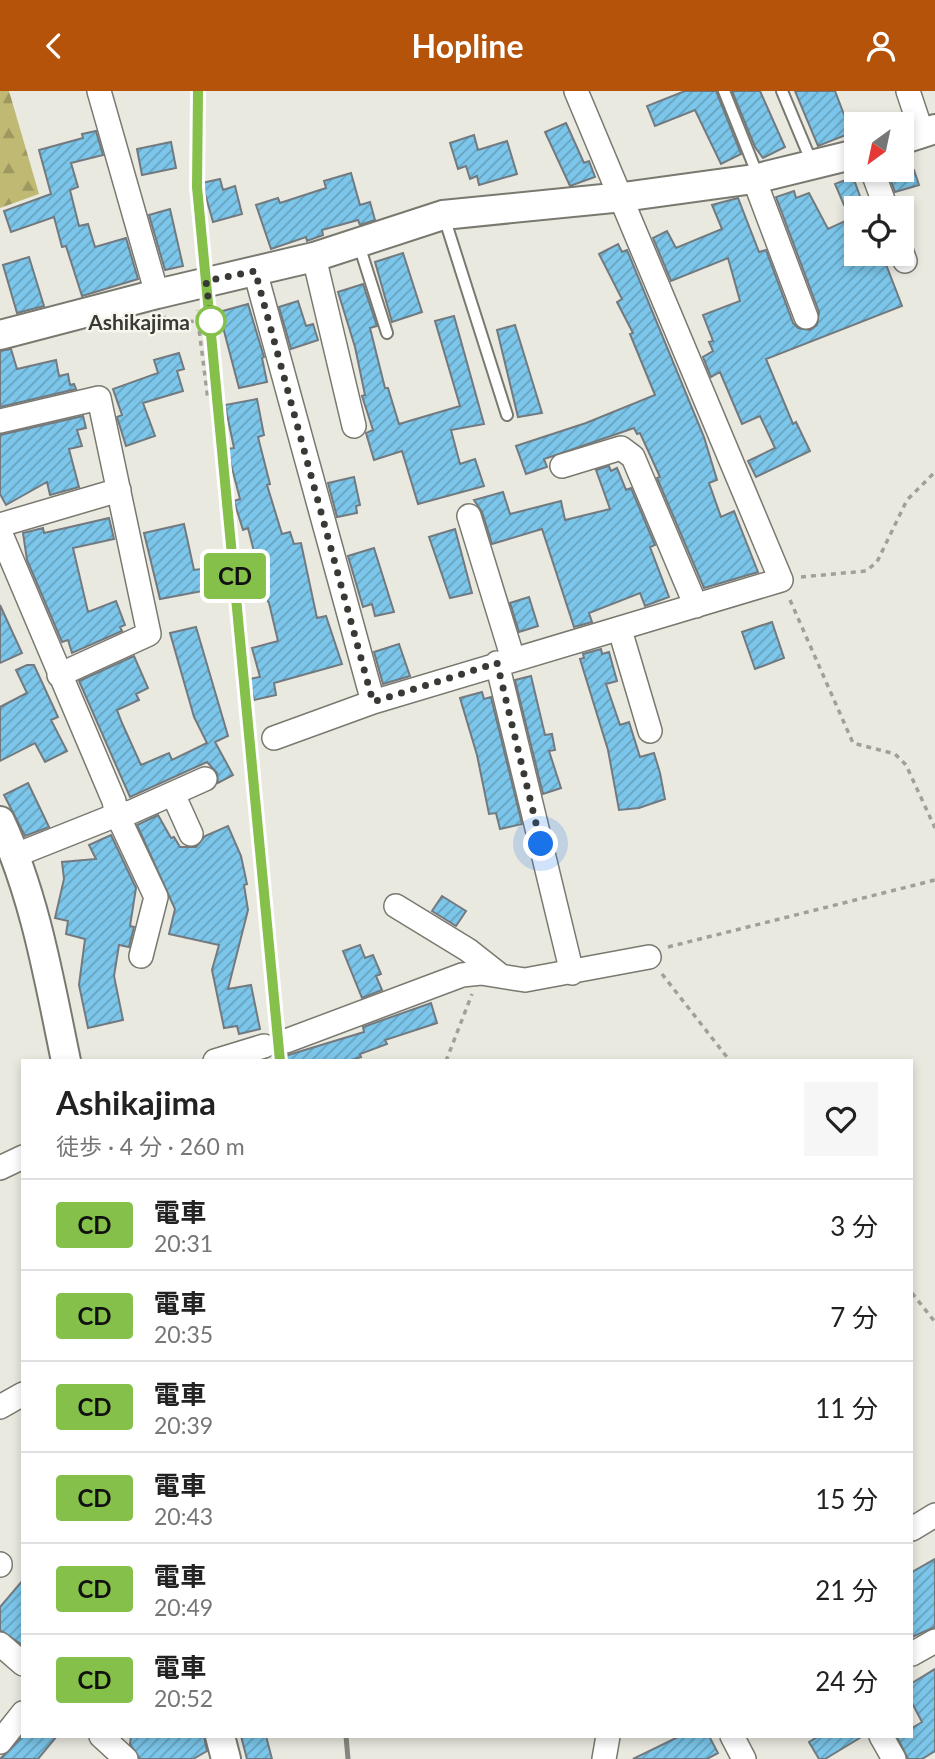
<!DOCTYPE html>
<html lang="ja">
<head>
<meta charset="utf-8">
<style>
	:root { --surface:#fff; --page:#f6f6f6; --text:#222; --muted:#767676; --line:#e0e0e0; --accent:#b45309 }
	body { margin:0; font-family:Lato,"Noto Sans JP",sans-serif; background:var(--page); color:var(--text); height:100vh; display:flex; flex-direction:column; font-size:26px; white-space:nowrap }
	* { box-sizing:border-box; margin:0 }
	p { font-size:23px; color:var(--muted) }
	.icon { flex:none; width:38px; height:38px; fill:none; stroke:currentColor; stroke-width:2; stroke-linecap:round; stroke-linejoin:round }
	.map { position:relative; flex:1; overflow:hidden }
	.sheet { position:absolute; left:21px; top:968px; width:892px; height:679px; display:flex; flex-direction:column; background:var(--surface); border-radius:0px; box-shadow:0 4px 10px #0003 }
	.sheet>* { flex:none }
	.badge { padding:0 14px; border-radius:5px; font-size:24px; line-height:46px }
	.needle { width:46px; rotate:213deg }
	.controls { position:absolute; left:844px; top:21px; display:grid; gap:14px }
	.controls a { display:grid; place-items:center; width:70px; height:70px; border-radius:0px; background:var(--surface); box-shadow:0 4px 10px #0003; font-size:35px }
	.you { position:absolute; width:35px; height:35px; margin:-18px; border:5px solid #fff; border-radius:50%; background:#1a73e8; box-shadow:0 0 0 10px #1a73e833 }
	.map>.badge { position:absolute; translate:-50% -50%; box-shadow:0 0 0 4px #fff }
	.round { display:grid; place-items:center; flex:none; width:74px; height:74px; border-radius:0px; background:var(--page) }
	.headline { display:flex; align-items:center; justify-content:space-between; height:119px; padding:0 35px }
	h1 { font-size:33px; font-weight:700; line-height:52px }
	ul { padding:0; list-style:none }
	li { display:flex; align-items:center; gap:21px; height:91px; padding:0 35px; border-top:2px solid var(--line) }
	li div { flex:1 }
	li b { display:block; font-size:26px }
	li em { font-style:normal }
	li .badge { min-width:77px; font-weight:700; text-align:center }
	header { display:flex; justify-content:space-between; align-items:center; height:91px; padding:0 35px; background:var(--accent); color:#fff; font-size:32px; font-weight:700 }
	.map>svg:first-child { display:block }
	.forest { fill:url(#forest-firs) }
	.building { fill:url(#building-hatch); stroke:#727a7f; stroke-width:2 }
	.lines { fill:none; stroke-linecap:round; stroke-linejoin:round }
	.service-casing { stroke:#797970; stroke-width:14 }
	.minor-casing { stroke:#797970; stroke-width:26 }
	.tertiary-casing { stroke:#797970; stroke-width:32 }
	.path { stroke:#a09f98; stroke-width:3.5; stroke-dasharray:5 5; stroke-linecap:butt }
	.service { stroke:#fff; stroke-width:10 }
	.minor { stroke:#fff; stroke-width:23 }
	.tertiary { stroke:#fff; stroke-width:28 }
	.rail { stroke:#878781; stroke-width:5 }
	.line-casing { stroke:#fff; stroke-width:16 }
	.line { stroke:#85c04a; stroke-width:10 }
	.walk { stroke:#393935; stroke-width:7; stroke-dasharray:0 12.6 }
	.stop-dot { fill:#fff; stroke:#85c04a; stroke-width:3.5 }
	.labels { text-anchor:middle; dominant-baseline:central; stroke-width:5; stroke-linejoin:round; paint-order:stroke }
	.stop-label { font-size:21px; font-weight:bold; fill:#393935; stroke:#f7f6ed; text-anchor:end }
</style>
</head>
<body>
<header><svg class="icon" aria-label="back" viewBox="0 0 24 24"><path d="M15 5l-7 7 7 7"/></svg>Hopline<svg class="icon" aria-label="person" viewBox="0 0 24 24"><circle cx="12" cy="8" r="4"/><path d="M4 21q1-7 8-7t8 7"/></svg></header>
<div class="map">
<svg width="935" height="1668" viewBox="0 0 935 1668">
	<defs>
		<pattern id="forest-firs" width="22" height="20" patternUnits="userSpaceOnUse" patternTransform="scale(1.75)"><rect width="22" height="20" fill="#c0b974"/><path d="M5 1l3.5 6h-7zM16 11l3.5 6h-7z" fill="#9d9760"/></pattern>
		<pattern id="building-hatch" width="6" height="6" patternUnits="userSpaceOnUse" patternTransform="scale(1.75)"><rect width="6" height="6" fill="#7bc6ea"/><path d="M-1 1l2-2M0 6l6-6M5 7l2-2" fill="none" stroke="#66a2be"/></pattern>
	</defs>
	<rect width="100%" height="100%" fill="#eae9e0"/>
	<path class="forest" d="M0,0H9L39,103L0,117Z"/>
	<path class="building" d="M685,0H716L741,63L721,73L695,19L655,35L647,15Z
		M732,0H760L785,56L763,67L755,56Z
		M795,0H835L851,42L818,55Z
		M566,32L584,72L589,70L595,86L570,95L545,41Z
		M96,40L103,64L71,72L78,96L70,99L79,135L88,133L95,156L126,147L138,188L82,205L66,155L62,156L54,126L11,141L4,120L51,103L39,59L83,47L82,43Z
		M474,44L478,59L507,50L517,83L479,94L477,85L470,88L466,75L458,78L450,52Z
		M171,51L176,77L142,84L137,58Z
		M895,79H914L919,94L895,101L889,85L896,83Z
		M351,82L360,114L370,111L375,129L360,134L358,129L322,139L323,144L307,150L306,146L271,158L256,114L278,107L280,112L326,97L324,90Z
		M853,86L861,108L844,114L835,93Z
		M220,88L223,99L235,95L242,123L213,131L202,92Z
		M794,100L796,107L809,102L828,138L856,125V163H882L902,215L766,268L793,333L796,331L810,360L756,386L748,370L775,357L760,325L742,333L720,281L711,286L703,266L713,260L709,251L713,250L703,224L740,210L728,167L671,190L653,147L667,140L676,157L722,138L712,114L738,107L759,161L766,159L793,232L798,237L810,239L817,234L819,221L776,106Z
		M170,118L183,175L165,179L149,124Z
		M618,153L622,161L627,159L704,346L717,389L709,392L721,426L734,420L758,481L704,497L657,387L660,386L640,342L637,343L634,337L544,368L547,376L526,383L516,355L586,332L655,304L630,243L633,242L617,211L622,208L599,163Z
		M403,162L422,221L392,231L375,171Z
		M29,166L44,215L17,222L3,174Z
		M363,193L377,235L370,237L385,297H388L399,333L460,315L435,230L454,225L484,333L451,339L460,373L475,368L484,395L418,413L402,360L374,369L366,342L373,339L362,305L365,304L355,256L338,201Z
		M298,210L306,235L313,233L318,249L291,258L279,216Z
		M248,213L264,266L262,267L267,291L239,297L219,221Z
		M515,234L542,322L518,326L497,239Z
		M11,258L17,278L56,269L59,285L68,283L70,294L74,293L76,298L0,316V260Z
		M179,262L184,278L177,280L183,300L143,312L155,345L126,355L117,326L122,324L113,298L158,282L154,269Z
		M257,308L264,344L258,346L270,393L267,394L282,443L290,441L294,453L301,452L317,527L326,525L342,573L274,592L276,604L254,609L249,588L260,586L252,557L278,550L269,512L258,494L262,492L248,437L243,439L234,410L240,408L227,358L234,357L225,314Z
		M83,325L86,337L77,339L82,355L69,358L79,396L50,404L47,391L6,414L0,403V344Z
		M609,375L611,380L617,377L626,399L631,397L655,454L650,456L669,506L645,515L640,502L589,522L592,531L574,536L542,438L492,453L482,421L474,409L503,401L510,423L561,410L565,429L610,418L596,379Z
		M354,386L360,414L356,415L357,422L337,426L328,392Z
		M109,427L114,448L73,457L88,521L116,510L125,534L120,536L122,540L72,562L68,549L62,551L27,469L23,442L43,437L44,442Z
		M184,433L194,479L208,477L213,498L160,508L144,442Z
		M455,438L472,502L450,507L429,446Z
		M374,457L394,521L375,525L372,513L363,516L348,465Z
		M529,506L538,535L519,541L510,512Z
		M0,514L22,562L0,572Z
		M772,531L784,567L755,578L742,541Z
		M196,536L228,645L215,651L233,684L218,692L217,682L207,671L130,706L79,590L134,565L148,597L136,603L139,609L117,619L122,632L141,674L169,662L172,669L207,652L194,626L170,542Z
		M399,553L410,585L383,593L374,561Z
		M601,558L602,563L609,561L617,590L606,593L620,634L629,631L640,666L654,662L660,682L665,708L639,717L619,719L608,659L580,568L584,567L583,563Z
		M27,574H34L58,626L51,629L67,660L45,671L35,652L0,670V616L27,602L16,579Z
		M531,585L545,644L552,643L555,659L549,660L561,697L543,703L515,589Z
		M482,601L484,608L491,606L522,733L500,738L496,722L489,723L477,664L460,607Z
		M28,692L49,736L25,745L4,704Z
		M158,724L171,747L174,746L180,756H196L205,745L228,735L241,765L247,793L244,794L248,819L228,898L251,894L260,938L239,943L237,935L224,937L212,879L219,854L169,843L175,818L137,734Z
		M111,744L136,797L130,835L134,836L129,856L119,854L114,885L123,929L88,937L79,894L85,848L66,843L68,830L55,827L64,788L62,771L96,768L89,754Z
		M442,805L466,820L456,835L432,820Z
		M360,854L365,867L373,864L381,883L376,885L382,899L362,907L343,860Z
		M431,912L437,932L385,949L387,953L360,963L361,966L348,970H286L285,965L364,941L363,936Z
		M935,1468V1536L912,1546V1481Z
		M23,1489V1550L21,1553L0,1539V1516Z
		M935,1578V1660L922,1668H908L897,1646L912,1645V1637L922,1631L912,1612V1592Z
		M23,1645H57L38,1668H0Z
		M131,1645H204L207,1660L193,1668H140L130,1653Z
		M241,1645H266L272,1668H247Z
		M680,1645H709L718,1662L707,1668H633Z
		M819,1645H863L825,1668H819L809,1651Z"/>
	<g class="lines">
		<defs>
			<path id="service" d="M724,0L758,85
				M782,0L812,72
				M444,126L507,324
				M359,154L387,242"/>
			<path id="minor" d="M99,0L157,203
				M908,0L922,42
				M872,79L886,117
				M754,88L806,226
				M901,159L905,170
				M314,166L354,335
				M255,180L373,611
				M0,330L99,307L149,543L59,584
				M562,375L621,357L633,366L696,515
				M469,425L513,568
				M0,434L119,399
				M0,441L114,710L116,721L109,727L16,764
				M620,539L650,640
				M497,572L572,882
				M274,647L373,611L781,489L576,0
				M173,703L191,743
				M116,721L156,806L141,865
				M116,721L129,722L205,688
				M396,815L468,859L501,885
				M286,950L462,884L481,882L525,889L649,866
				M215,970L264,955
				M0,1077L23,1066
				M0,1316L23,1303
				M912,1438L935,1424
				M0,1473V1474
				M0,1553L23,1573
				M912,1563L935,1550
				M101,1645L126,1668
				M732,1645L744,1668
				M881,1645L894,1668
				M0,1651L23,1622
				M604,1668L608,1645"/>
			<path id="tertiary" d="M901,49L935,38
				M0,244L157,203L314,166L443,124L623,106L754,88L856,63
				M0,730C35,805 49,888 66,970
				M220,1645L226,1668"/>
		</defs>
		<use href="#service" class="service-casing"/>
		<use href="#minor" class="minor-casing"/>
		<use href="#tertiary" class="tertiary-casing"/>
		<path class="path" d="M164,225L166,232L198,230L197,219
			M198,230L208,309
			M801,486L866,480L877,471L907,409L935,381
			M790,509L853,652L895,663L906,674L935,737
			M668,856L935,789
			M662,883L730,970
			M446,970L472,903
			M912,1202L935,1231"/>
		<use href="#service" class="service"/>
		<use href="#minor" class="minor"/>
		<use href="#tertiary" class="tertiary"/>
		<path class="rail" d="M198,0L197,96L280,970
			M346,1645L348,1668"/>
	</g>
	<g class="lines">
		<defs>
			<path id="line" d="M198,0L197,96L280,970"/>
		</defs>
		<use href="#line" class="line-casing"/>
		<use href="#line" class="line"/>
		<path class="walk" d="M211,230L206,190L255,180L373,611L497,572L541,753"/>
	</g>
	<circle class="stop-dot" cx="211" cy="230" r="14"/>
	<g class="labels">
		<g class="stop-label">
			<text x="190" y="230">Ashikajima</text>
		</g>
	</g>
</svg>
<div class="controls">
<a><svg class="needle" viewBox="-14 -14 28 28"><path d="M0-13l5 13h-10z" fill="#e53935"/><path d="M0 13l5-13h-10z" fill="#767676"/></svg></a>
<a><svg class="icon" aria-label="locate" viewBox="0 0 24 24"><circle cx="12" cy="12" r="6"/><path d="M12 2v4M12 18v4M2 12h4M18 12h4"/></svg></a>
</div>
<div class="you" style="left:541px;top:753px"></div>
<b class="badge" style="left:235px;top:485px;background:#85c04a;color:#111">CD</b>
<section class="sheet">
<div class="headline"><div><h1>Ashikajima</h1><p>徒歩 · 4 分 · 260 m</p></div><a class="round"><svg class="icon" aria-label="heart" viewBox="0 0 24 24"><path d="M12 20l-8-8c-3-5 5-10 8-4 3-6 11-1 8 4z"/></svg></a></div>
<ul>
<li><span class="badge" style="background:#85c04a;color:#111">CD</span><div><b>電車</b><p>20:31</p></div><em>3 分</em></li>
<li><span class="badge" style="background:#85c04a;color:#111">CD</span><div><b>電車</b><p>20:35</p></div><em>7 分</em></li>
<li><span class="badge" style="background:#85c04a;color:#111">CD</span><div><b>電車</b><p>20:39</p></div><em>11 分</em></li>
<li><span class="badge" style="background:#85c04a;color:#111">CD</span><div><b>電車</b><p>20:43</p></div><em>15 分</em></li>
<li><span class="badge" style="background:#85c04a;color:#111">CD</span><div><b>電車</b><p>20:49</p></div><em>21 分</em></li>
<li><span class="badge" style="background:#85c04a;color:#111">CD</span><div><b>電車</b><p>20:52</p></div><em>24 分</em></li>
</ul>
</section>
</div>
</body>
</html>
